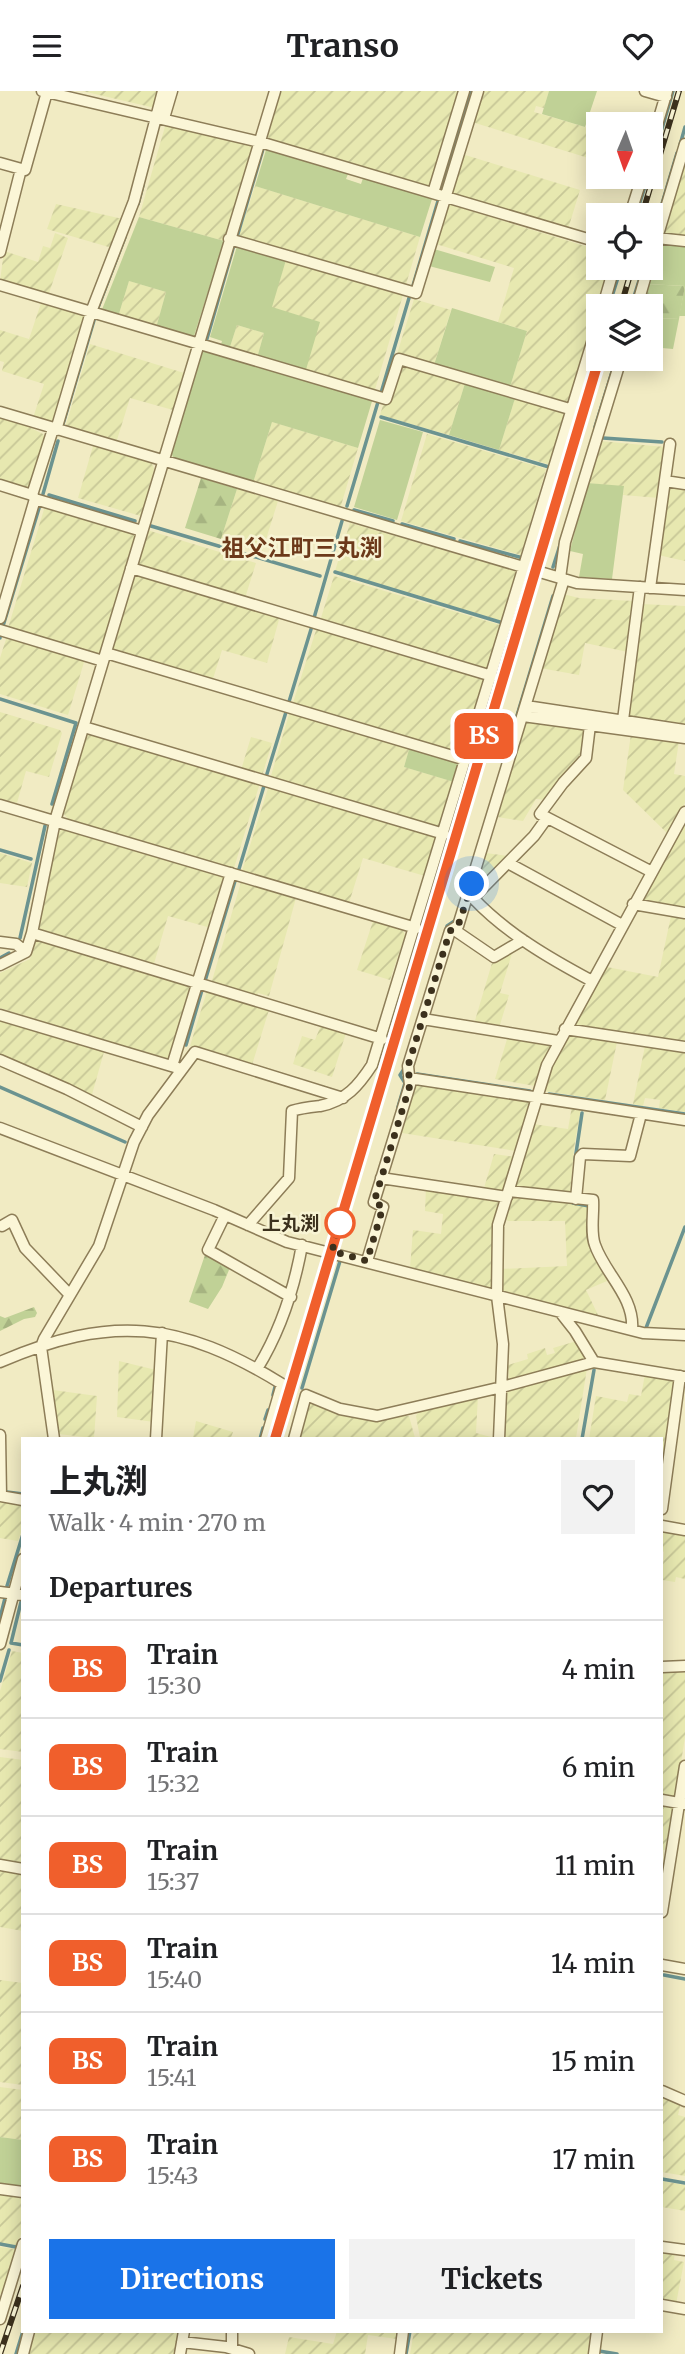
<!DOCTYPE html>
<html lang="en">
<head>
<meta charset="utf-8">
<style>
	:root { --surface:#fff; --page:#f2f2f2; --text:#202124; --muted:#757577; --line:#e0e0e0; --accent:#1a73e8 }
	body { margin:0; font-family:Merriweather,"Noto Sans JP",serif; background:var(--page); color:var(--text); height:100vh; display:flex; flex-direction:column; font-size:26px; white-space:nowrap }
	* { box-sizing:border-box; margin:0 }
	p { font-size:23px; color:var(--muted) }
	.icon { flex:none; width:38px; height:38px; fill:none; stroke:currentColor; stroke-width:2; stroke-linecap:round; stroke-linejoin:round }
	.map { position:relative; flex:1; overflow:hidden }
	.panel { position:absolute; left:21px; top:1346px; width:642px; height:896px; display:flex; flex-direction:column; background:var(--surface); border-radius:0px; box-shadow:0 4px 18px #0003 }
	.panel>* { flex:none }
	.badge { padding:0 14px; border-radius:10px; font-size:24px; line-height:46px }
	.needle { width:46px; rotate:182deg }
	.buttons { position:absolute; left:586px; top:21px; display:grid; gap:14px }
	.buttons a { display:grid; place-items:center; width:77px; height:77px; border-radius:0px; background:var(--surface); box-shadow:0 4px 18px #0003; font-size:35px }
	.you { position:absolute; width:35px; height:35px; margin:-18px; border:5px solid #fff; border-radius:50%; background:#1a73e8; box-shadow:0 0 0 10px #1a73e833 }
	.map>.badge { position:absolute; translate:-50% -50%; box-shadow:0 0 0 4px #fff }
	h2 { padding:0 28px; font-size:26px; line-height:63px }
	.round { display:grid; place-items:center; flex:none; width:74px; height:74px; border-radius:0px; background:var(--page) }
	.overview { display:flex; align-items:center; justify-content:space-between; height:119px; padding:0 28px }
	h1 { font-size:33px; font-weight:700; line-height:52px }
	.primary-button { display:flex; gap:14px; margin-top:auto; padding:14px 28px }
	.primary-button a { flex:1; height:80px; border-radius:0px; background:var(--accent); color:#fff; font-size:28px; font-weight:700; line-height:80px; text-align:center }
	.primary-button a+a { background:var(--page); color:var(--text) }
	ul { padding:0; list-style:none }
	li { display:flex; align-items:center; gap:21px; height:98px; padding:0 28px; border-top:2px solid var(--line) }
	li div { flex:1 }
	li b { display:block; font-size:26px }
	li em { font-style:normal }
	li .badge { min-width:77px; font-weight:700; text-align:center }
	header { display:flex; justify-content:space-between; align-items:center; height:91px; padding:0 28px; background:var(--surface); font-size:32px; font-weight:700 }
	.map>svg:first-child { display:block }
	.farmland { fill:url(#farmland-furrows) }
	.green { fill:#c0d196 }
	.forest { fill:url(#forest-firs) }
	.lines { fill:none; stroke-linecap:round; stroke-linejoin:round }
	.stream { stroke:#6b9390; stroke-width:3.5 }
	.minor-casing { stroke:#8d7d58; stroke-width:13 }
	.minor { stroke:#fbf6d7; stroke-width:10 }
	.rail-casing { stroke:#3c311d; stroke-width:6 }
	.rail { stroke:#f8f4d4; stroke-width:3.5; stroke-dasharray:10; stroke-linecap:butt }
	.line-casing { stroke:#fff; stroke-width:16 }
	.line { stroke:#f05f2c; stroke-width:10 }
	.walk { stroke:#3c311d; stroke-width:7; stroke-dasharray:0 12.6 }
	.stop-dot { fill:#fff; stroke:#f05f2c; stroke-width:3.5 }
	.labels { text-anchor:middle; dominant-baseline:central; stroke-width:5; stroke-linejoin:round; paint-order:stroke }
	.stop-label { font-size:19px; font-weight:bold; fill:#3c311d; stroke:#f8f4d4; text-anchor:end }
	.quarter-label { font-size:23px; font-weight:bold; fill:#6c391a; stroke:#f8f4d4 }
</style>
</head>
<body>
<header><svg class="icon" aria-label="menu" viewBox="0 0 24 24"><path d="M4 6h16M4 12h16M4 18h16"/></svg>Transo<svg class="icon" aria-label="heart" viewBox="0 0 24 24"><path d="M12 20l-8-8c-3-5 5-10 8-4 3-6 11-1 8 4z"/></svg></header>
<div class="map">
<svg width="685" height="2263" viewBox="0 0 685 2263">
	<defs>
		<pattern id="farmland-furrows" width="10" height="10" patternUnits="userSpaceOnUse" patternTransform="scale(1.75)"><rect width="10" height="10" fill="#e7e8b0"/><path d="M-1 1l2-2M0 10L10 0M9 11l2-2" fill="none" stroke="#c7c797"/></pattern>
		<pattern id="forest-firs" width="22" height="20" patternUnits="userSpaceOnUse" patternTransform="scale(1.75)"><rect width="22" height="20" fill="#c0d196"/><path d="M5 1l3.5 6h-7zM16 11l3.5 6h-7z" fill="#a6b481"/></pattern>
	</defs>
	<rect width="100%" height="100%" fill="#f1ebc3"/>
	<path class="farmland" d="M82,0H160L155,17Z
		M281,0H460L431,96L267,47Z
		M481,0H549L544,17L536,15L534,21L598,40V70L472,31Z
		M166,32L250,52L253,55L224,150L139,126Z
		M462,63L580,99L568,138L450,103Z
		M685,64V147L661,143Z
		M255,95L420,146L405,197L238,148Z
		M56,113L123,128L112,157L47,138Z
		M448,113L598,159V177H610L569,313L510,296L527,240L498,231L514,177L436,153Z
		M55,142L68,147L48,205L0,190L4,160L38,171L43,155L50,157Z
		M286,169L403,204L374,302L305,282L271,216Z
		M129,190L166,201L156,237L118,226Z
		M414,208L451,219L434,274L397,263Z
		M42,209L85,222L87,225L57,331L52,333L33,327L44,293L2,280L4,271L0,270V239L29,248Z
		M237,234L264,242L257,267L229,259Z
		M90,253L184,282L173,319L130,307L117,349L66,334Z
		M400,272L466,289L449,344L380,324L384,311L388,312Z
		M516,304L567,319L551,374L499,359Z
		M0,326L21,332L43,343L45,347L31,393L27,396L0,388Z
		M272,331L358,357L340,418L253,392Z
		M427,343L546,378L521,464L401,430Z
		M600,350L665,356L659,407L623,404L624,396L587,392Z
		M93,355L152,372L154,378L141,425L78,407Z
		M670,394L685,396V470L658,464L667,397Z
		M237,398L278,410L262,461L221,448Z
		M45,415L136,443L99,564L8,537Z
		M350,432L515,480L516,483L502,530L335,480Z
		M147,439L256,472L245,507L140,476L137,472Z
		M135,483L280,525L267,572L222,559L212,591L112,560Z
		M334,485L500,534L486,581L320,530Z
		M563,503L579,507L633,510L635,513L628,561L585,552L579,584L540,577Z
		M641,513L685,515V636L628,628Z
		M317,536L484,587L460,665L292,615Z
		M7,545L85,568L68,624L0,603V567Z
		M290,620L410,655L404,676L454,691L440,736L270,688Z
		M0,621L60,639L62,642L49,686L26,680L17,712L0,708Z
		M530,628L582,637L586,642L581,666L547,709L536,708L523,730L497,726L525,631Z
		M93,641L260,692L234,777L69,729L63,722L87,643Z
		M631,643L679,650L674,683L685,685V712L668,743L623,699Z
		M251,646L272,652L262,685L241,679Z
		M269,694L435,744L437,747L425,785L363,767L349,812L242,780Z
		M685,730V816L643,810L642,806Z
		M64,737L223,785L226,789L211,837L168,825L153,876L37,839L58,742Z
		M0,762L32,772L27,796L0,792Z
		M486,762L508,765L475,798Z
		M241,791L296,807L269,905L258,902L256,906L211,893Z
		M671,825L685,827V954L572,937L602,875L658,886Z
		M373,830L403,839L405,844L390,889L357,879Z
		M37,849L191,894L193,898L171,970L0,917V882L30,868L34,851Z
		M513,859L500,902L509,904L499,937L474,933L492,872Z
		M207,900L269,919L252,974L190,955Z
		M0,930L104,961L91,1007L0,965Z
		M321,934L346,942L332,986L293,973L302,945L315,949Z
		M565,943L617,951L605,1009L544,1000L552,971Z
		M508,945L549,951L551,955L535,995L495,988Z
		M645,955L685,960V1021L659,1017L660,1009L645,1007L643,1015L633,1013Z
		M418,993L527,1010L530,1013L516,1060L402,1042L415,996Z
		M572,1015L581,1017L574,1057L570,1103L517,1098L514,1095L533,1033L568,1038Z
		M494,1063L515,1066L505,1100L484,1097Z
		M426,1096L499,1107L502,1112L493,1138V1188L491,1200L410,1177L413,1139L441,1143L443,1123L425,1120Z
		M512,1104L572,1111V1113L588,1115L589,1155L607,1190L586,1199L599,1226L503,1202L500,1196V1178L567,1175L565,1130H508L505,1127Z
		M577,1250L586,1264V1270L509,1291L508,1274L528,1268L527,1263L545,1257L547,1264L555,1262L553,1257Z
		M119,1270L156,1279L154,1331L117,1326Z
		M587,1277L576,1347L503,1348L507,1299Z
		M645,1283L672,1288L676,1291L662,1392V1348H589L596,1305L627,1311L629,1303L641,1305Z
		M53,1299L97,1305L94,1347L58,1343Z
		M478,1304L476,1342L495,1347H420L416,1325L421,1317Z
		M312,1309L394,1325H409L415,1347L298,1348L308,1311Z
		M196,1330L233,1341L231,1347H193Z
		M0,1408L23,1411V1435L18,1450L0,1447Z
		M662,1440L685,1444V1488L676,1486L675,1491L662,1489L664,1461L662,1460Z
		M12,1560L23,1562V1661L0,1658V1600Z
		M685,1577V1646L676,1704L671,1707L662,1706V1578Z
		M0,1666L23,1669V1773L0,1770Z
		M662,1710L670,1712L675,1716L667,1757L665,1759H662Z
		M0,1780L23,1783V1840L0,1836Z
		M0,1889L23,1892V1994L0,1991Z
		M0,1996L23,1999V2049L0,2046Z
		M662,2003L681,2012L678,2024L685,2026V2085L662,2081Z
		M662,2090L685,2094V2120L662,2116Z
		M0,2102L23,2106V2137L17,2155L0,2152Z
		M0,2156L15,2158L2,2202L0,2203Z
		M662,2159L675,2161L674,2169L684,2171L676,2213L662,2211Z
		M35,2240H180L174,2263H28Z
		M337,2240H398L397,2248L368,2244L365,2263H285L289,2246L333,2253Z
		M414,2240H591L588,2263H410Z"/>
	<path class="green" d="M549,0H597L585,36L542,23Z
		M266,59L348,83L346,88L361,93L363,87L432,108L420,146L255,95Z
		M139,126L224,150L194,245L191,248L156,237L166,201L129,190L118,226L101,221Z
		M658,150L685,153V225H679L685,195L646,193Z
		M237,155L286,169L272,216L320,231L305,282L257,267L264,242L237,234L229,259L220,257L222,250L210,246Z
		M434,158L495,176L490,191L429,175Z
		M452,217L527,240L510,296L434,274Z
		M651,227L679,228L673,258L651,256Z
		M205,258L373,307L358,357L272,331L253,392L174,369L171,361L202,259Z
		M466,289L516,304L499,359L449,344Z
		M380,329L423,341L397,429L354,416Z
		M587,392L624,395L612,488L579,486L583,463L570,460Z
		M410,655L459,671L454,691L404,676Z
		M0,2046L23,2049V2099L0,2095Z"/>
	<path class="forest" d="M646,193L685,195L679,228L651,227V215H639Z
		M201,387L237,398L221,448L185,437Z
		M206,1161L231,1174L222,1196L208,1218L189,1211Z
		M34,1216L37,1222L35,1226L24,1228L0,1240V1225L5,1227Z"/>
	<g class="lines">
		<path class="stream" d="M680,54L685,36
			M651,75L673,0
			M442,96L470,0
			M138,113L143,94
			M636,124L648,86
			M237,146L263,58
			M651,150L677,62
			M412,198L438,110
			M609,215L621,177
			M631,215L643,177
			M97,219L125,146
			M206,251L234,154
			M381,302L409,207
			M381,326L549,376
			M63,333L95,226
			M595,336L616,268
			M603,347L662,351
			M43,403L58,350
			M49,404L135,430
			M347,415L378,311
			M354,419L393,430
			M402,433L454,448
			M151,435L320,485
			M460,450L523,467
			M532,471L598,251
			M553,476L561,451
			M335,481L503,532
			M314,527L342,430
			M3,535L40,414
			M0,547V546
			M0,608L76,632L52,713
			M288,614L312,535
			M503,671L553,505
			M266,686L286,621
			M0,759L31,768
			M239,778L264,695
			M446,840L447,835L456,829
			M20,847L45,735
			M0,867L9,862
			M205,890L235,790
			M186,954L202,899
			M417,983L530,1000
			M0,996L125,1051
			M549,1003L685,1023
			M398,1016L405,992L400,984L404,978
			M575,1069L582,1022
			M573,1112L589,1115V1119
			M646,1237L685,1136
			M302,1297L340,1170
			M273,1304L275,1296
			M265,1328L268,1319
			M260,1348L263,1337
			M582,1348L594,1279
			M7,1401L23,1403
			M7,1495L23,1443
			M21,1511L11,1552L23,1554
			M0,1527L5,1507
			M0,1590L9,1559
			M664,1884L685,1888
			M662,2088L685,2092
			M0,2153L16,2156
			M599,2260L617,2263
			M16,2263L23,2240
			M406,2263L410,2240"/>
		<defs>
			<path id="minor" d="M42,0L260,51L598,151
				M645,0L666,6
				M164,27L172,0
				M651,54L667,0
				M0,72L25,79L47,1
				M433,102L464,0
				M630,124L642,86
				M657,147L685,150
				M229,148L416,202L478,0
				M0,161L21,78
				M651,167L685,53
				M0,194L386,308L399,268L573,319
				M603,215L614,177
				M637,215L648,177
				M0,321L577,492L685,499
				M56,339L91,221L134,110L163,0
				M665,390L685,393
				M0,394L32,404L35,408L142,440
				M32,404L53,338
				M131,477L492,585
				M560,487L565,451L621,268
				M650,497L670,353
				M0,527L35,408
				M0,539L103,570
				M106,562L466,669
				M526,615L685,639
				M523,625L685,647
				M623,629L640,496
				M590,634L586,667L563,692L540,723L652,781
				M84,636L444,743
				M0,714L416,837
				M508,772L622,834
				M468,805L473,807C506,842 549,867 592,890
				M473,807L534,745L547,727
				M633,813L685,822
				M453,838L494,866L523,849
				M32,842L382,948
				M0,851L16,853L26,861
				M0,874L26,861L32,842L55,730L275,0
				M0,924L178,977
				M423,928L558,950
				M565,938L685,956
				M0,969L67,998L142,1036
				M172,975L231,782
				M409,987L685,1029
				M0,1037L214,1119L287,1151L643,1242L685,1244
				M381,1087L507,1106
				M509,1100L593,1109C594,1123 590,1141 595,1154C605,1183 635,1206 632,1239
				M576,1108L580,1066L583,1063L630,1065L641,1023
				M225,1124L208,1159L291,1206
				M248,1134L289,1087L292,1020C301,1017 311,1016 320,1015C346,1010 359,994 372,974L598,232
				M2,1135L12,1129L25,1157L70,1204
				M367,1170L383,1116L374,1111L410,994L408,975L450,840L458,835L564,488
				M560,1221L575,1240L594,1271
				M0,1271C111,1223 180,1230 282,1293L266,1348
				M257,1278C281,1239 294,1199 302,1154
				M0,1344L1,1405
				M54,1348L41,1256L44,1248L99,1155L134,1051L148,1024L195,961L343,1007
				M156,1348L162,1242
				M294,1348L306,1304L340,1318L377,1325L502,1296L594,1271L685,1286
				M499,1348L503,1253L497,1205L498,1134L547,974L685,721
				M0,1405L23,1409
				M662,1418L680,1285
				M662,1435L685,1439
				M0,1501L23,1504
				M0,1553L23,1468
				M662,1576L685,1575
				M662,1709L685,1713
				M0,1774L23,1778
				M662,1821L685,1675
				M662,1874L685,1878
				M662,2000L685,2010
				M0,2098L23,2101
				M662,2156L685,2159
				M662,2214L685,2218
				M0,2228L23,2153
				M182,2251L226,2256L249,2263
				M232,2258V2240
				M23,2263L29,2240
				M180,2263L184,2240
				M400,2263L403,2240
				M594,2263L597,2240"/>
		</defs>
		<use href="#minor" class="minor-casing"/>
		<use href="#minor" class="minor"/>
		<defs>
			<path id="rail" d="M642,124L679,0
				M621,215L632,177
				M275,1348L599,268
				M0,2263L23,2195"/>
		</defs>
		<use href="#rail" class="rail-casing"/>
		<use href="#rail" class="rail"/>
	</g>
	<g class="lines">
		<defs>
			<path id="line" d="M275,1348L599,268"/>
		</defs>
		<use href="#line" class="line-casing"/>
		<use href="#line" class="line"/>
		<path class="walk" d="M340,1132L332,1160L367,1170L383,1116L374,1111L410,994L408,975L450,840L458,835L472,793"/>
	</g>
	<circle class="stop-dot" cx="340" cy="1132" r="14"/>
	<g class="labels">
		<g class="stop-label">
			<text x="319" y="1132">上丸渕</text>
		</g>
		<g class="quarter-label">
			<text x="302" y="456">祖父江町三丸渕</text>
		</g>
	</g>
</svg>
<div class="buttons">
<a><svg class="needle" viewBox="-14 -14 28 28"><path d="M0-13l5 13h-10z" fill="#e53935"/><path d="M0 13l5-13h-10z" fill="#757577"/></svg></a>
<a><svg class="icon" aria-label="locate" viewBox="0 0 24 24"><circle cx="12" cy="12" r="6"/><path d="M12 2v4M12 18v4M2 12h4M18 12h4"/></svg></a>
<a><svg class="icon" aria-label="layers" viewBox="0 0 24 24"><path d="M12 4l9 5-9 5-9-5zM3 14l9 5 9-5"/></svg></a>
</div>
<div class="you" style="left:472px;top:793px"></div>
<b class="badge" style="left:484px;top:645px;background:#f05f2c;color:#fff">BS</b>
<section class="panel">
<div class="overview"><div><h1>上丸渕</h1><p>Walk · 4 min · 270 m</p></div><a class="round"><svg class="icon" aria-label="heart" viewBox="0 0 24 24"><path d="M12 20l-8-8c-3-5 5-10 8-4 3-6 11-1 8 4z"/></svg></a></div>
<h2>Departures</h2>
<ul>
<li><span class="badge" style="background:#f05f2c;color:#fff">BS</span><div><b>Train</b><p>15:30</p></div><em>4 min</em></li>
<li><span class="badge" style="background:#f05f2c;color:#fff">BS</span><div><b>Train</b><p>15:32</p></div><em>6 min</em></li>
<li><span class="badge" style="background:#f05f2c;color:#fff">BS</span><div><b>Train</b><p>15:37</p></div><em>11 min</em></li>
<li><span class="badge" style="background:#f05f2c;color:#fff">BS</span><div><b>Train</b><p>15:40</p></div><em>14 min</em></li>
<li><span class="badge" style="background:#f05f2c;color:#fff">BS</span><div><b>Train</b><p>15:41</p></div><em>15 min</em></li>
<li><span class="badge" style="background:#f05f2c;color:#fff">BS</span><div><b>Train</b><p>15:43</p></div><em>17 min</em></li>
</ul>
<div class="primary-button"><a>Directions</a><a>Tickets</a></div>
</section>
</div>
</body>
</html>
